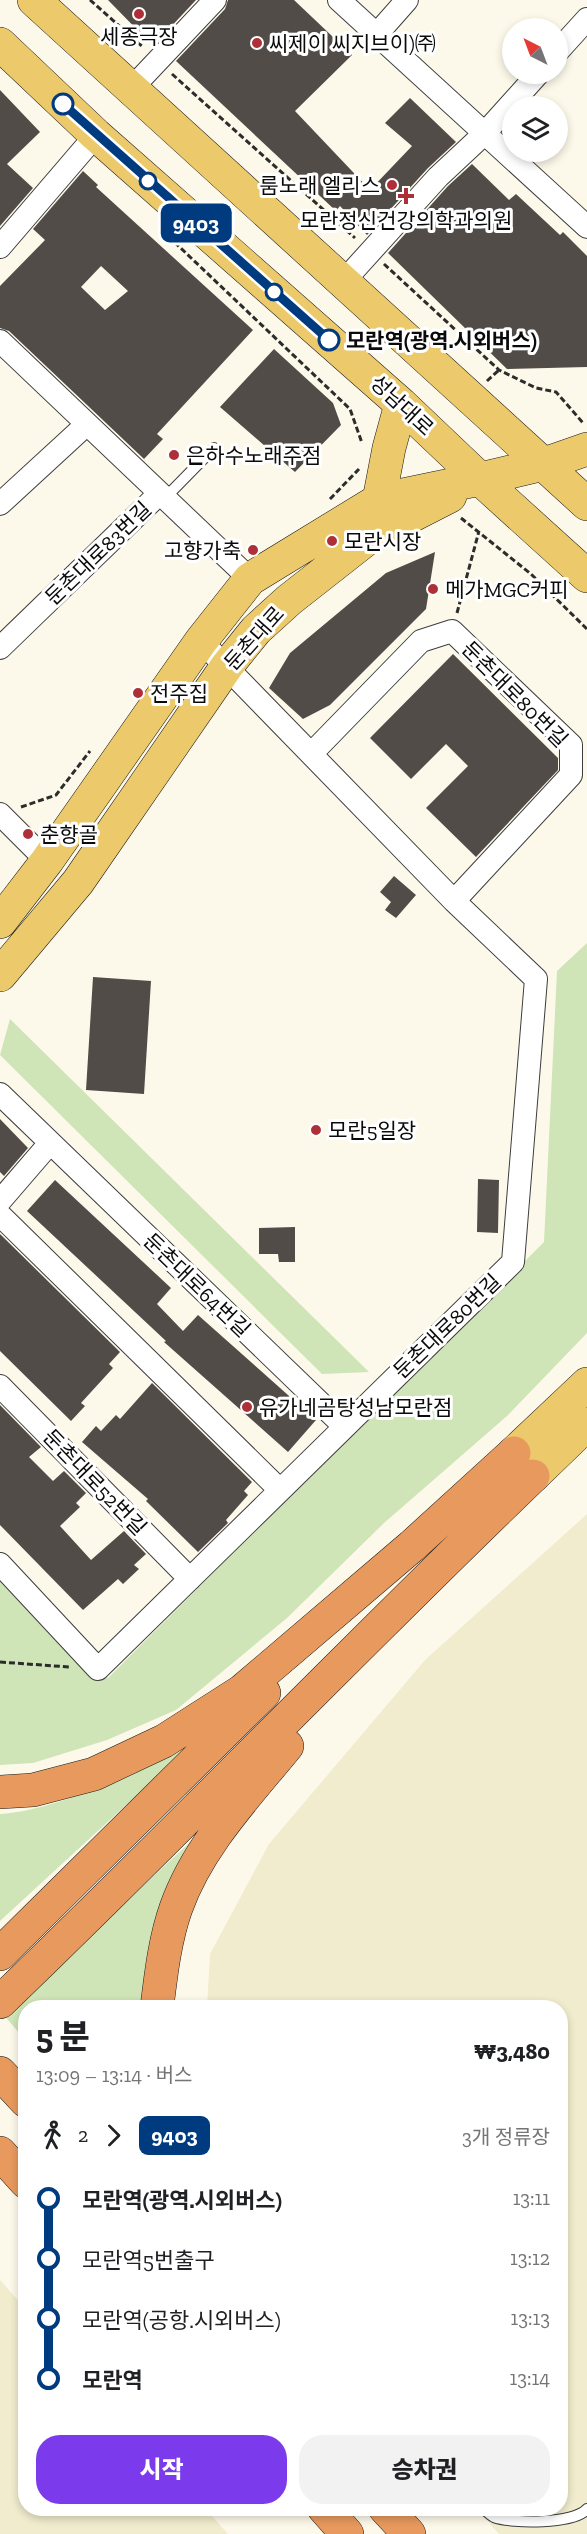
<!DOCTYPE html>
<html lang="ko">
<head>
<meta charset="utf-8">
<style>
	:root { --surface:#fff; --page:#f2f2f2; --text:#202124; --muted:#757577; --accent:#7c3aed }
	body { margin:0; font-family:"Zilla Slab","Noto Sans KR",serif; background:var(--page); color:var(--text); height:100vh; display:flex; flex-direction:column; font-size:22px; white-space:nowrap }
	* { box-sizing:border-box; margin:0 }
	p { font-size:20px; color:var(--muted) }
	.icon { flex:none; width:33px; height:33px; fill:none; stroke:currentColor; stroke-width:2; stroke-linecap:round; stroke-linejoin:round }
	.map { position:relative; flex:1; overflow:hidden }
	.drawer { position:absolute; left:18px; top:2000px; width:550px; height:516px; display:flex; flex-direction:column; background:var(--surface); border-radius:24px; box-shadow:0 3px 9px #0003 }
	.drawer>* { flex:none }
	.badge { padding:0 12px; border-radius:9px; font-size:21px; line-height:39px }
	.needle { width:39px; rotate:318deg }
	.tools { position:absolute; left:502px; top:18px; display:grid; gap:12px }
	.tools a { display:grid; place-items:center; width:66px; height:66px; border-radius:50%; background:var(--surface); box-shadow:0 3px 9px #0003; font-size:30px }
	.map>.badge { position:absolute; translate:-50% -50%; box-shadow:0 0 0 3px #fff }
	.legs { display:flex; align-items:center; gap:9px; height:66px; padding:0 18px; font-size:20px }
	.legs p { margin-inline-start:auto }
	.head { display:flex; align-items:center; justify-content:space-between; height:102px; padding:0 18px }
	h1 { font-size:33px; font-weight:800; line-height:45px }
	.cta { display:flex; gap:12px; margin-top:auto; padding:12px 18px }
	.cta a { flex:1; height:69px; border-radius:24px; background:var(--accent); color:#fff; font-size:24px; font-weight:800; line-height:69px; text-align:center }
	.cta a+a { background:var(--page); color:var(--text) }
	ul { padding:0 18px; list-style:none }
	li { display:flex; align-items:center; gap:21px; height:60px; font-size:22px }
	li i { display:grid; place-items:center; width:9px; height:100%; margin:0 8px; background:currentColor }
	li i::after { content:''; width:15px; height:15px; margin:-8px; border:4px solid; border-radius:50%; background:var(--surface) }
	li p { margin-inline-start:auto }
	li:first-child i { background:linear-gradient(#0000 50%,currentColor 0) }
	li:last-child i { background:linear-gradient(currentColor 50%,#0000 0) }
	.map>svg:first-child { display:block }
	.farmland { fill:#f0eccd }
	.green { fill:#cfe4b7 }
	.building { fill:#524c48; fill-rule:evenodd }
	.lines { fill:none; stroke-linecap:round; stroke-linejoin:round }
	.lane-casing { stroke:#3d3d3d; stroke-width:12 }
	.street-casing { stroke:#3d3d3d; stroke-width:24 }
	.primary-casing { stroke:#1b1b1b; stroke-width:34 }
	.highway-casing { stroke:#1b1b1b; stroke-width:34 }
	.path { stroke:#2c2c2c; stroke-width:3; stroke-dasharray:6 3; stroke-linecap:butt }
	.lane { stroke:#fff; stroke-width:10 }
	.street { stroke:#fff; stroke-width:22 }
	.primary { stroke:#ecc96b; stroke-width:33 }
	.highway { stroke:#e7995e; stroke-width:33 }
	.line-1-casing { stroke:#fff; stroke-width:14 }
	.line-1 { stroke:#003b80; stroke-width:9 }
	.poi-dot { fill:#ad3039; stroke:#fff; stroke-width:2 }
	.stop-1-dot { fill:#fff; stroke:#003b80; stroke-width:3 }
	.labels { text-anchor:middle; dominant-baseline:central; stroke-width:6; stroke-linejoin:round; paint-order:stroke }
	.poi-label { font-size:21px; fill:#0a0a0a; stroke:#fff; text-anchor:start }
	.stop-label { font-size:21px; font-weight:bold; fill:#0a0a0a; stroke:#fff; text-anchor:start }
	.street-label { font-size:21px; fill:#0a0a0a; stroke:#fff }
</style>
</head>
<body>
<div class="map">
<svg width="587" height="2534" viewBox="0 0 587 2534">
	<rect width="100%" height="100%" fill="#fdf9ea"/>
	<path class="farmland" d="M587,1514V2534H499L476,2508H561V2007H207L210,1954L269,1844L425,1660Z
		M0,2280L25,2308L26,2508H205L228,2534H0Z"/>
	<path class="green" d="M587,943V1333L507,1416L384,1523L287,1618L176,1710L107,1740L33,1763L0,1765V1569L108,1678L544,1242L557,971Z
		M10,1019L369,1372L322,1374L0,1055Z
		M201,1736L0,1921V1814C62,1810 147,1767 201,1736Z
		M198,1835L143,2007H26L25,2040L3,2014Z"/>
	<path class="building" d="M108,0H196L153,46Z
		M228,0H294L352,55L295,111L370,190L412,146L385,123L410,98L456,142L428,168L367,235L340,206L336,211L176,61L225,9Z
		M0,90L40,132L7,164L33,188L0,226Z
		M472,164L509,200L516,194L560,235L563,232L587,256V367L507,369L388,253L448,186Z
		M83,171L98,185L96,187L253,330L157,434L163,439L144,459L9,331L0,328V286L45,240L33,229ZM101,266L128,291L105,310L81,287Z
		M274,349L333,403L341,425L295,472L220,407Z
		M435,552L426,609L330,705L303,719L269,688L290,653L386,573Z
		M453,654L558,758V770L476,857L426,808L468,766L446,744L411,779L370,738Z
		M394,876L416,895L396,918L385,910L391,902L380,892Z
		M93,977L151,981L144,1094L86,1090Z
		M0,1119L28,1148L4,1176L0,1172Z
		M478,1179L499,1180L498,1233L477,1232Z
		M55,1180L171,1288L157,1304L183,1331L198,1315L316,1420L288,1452L164,1342L166,1341L27,1211Z
		M295,1227V1262H279L278,1254H259V1228Z
		M0,1234L120,1352L109,1364L113,1368L81,1403L85,1406L71,1421L0,1351Z
		M152,1383L252,1482L244,1491L248,1495L226,1520L228,1523L198,1552L146,1501L148,1499L82,1442L96,1426L101,1431L116,1415L120,1419Z
		M0,1405L41,1447L29,1457L53,1481L64,1471L86,1493L76,1503L80,1507L60,1526L91,1560L124,1531L146,1554L134,1565L139,1569L123,1584L118,1579L83,1610L0,1525Z"/>
	<g class="lines">
		<defs>
			<path id="lane" d="M164,499L214,448
				M483,2508C486,2511 490,2515 494,2517C513,2524 574,2524 587,2509"/>
			<path id="street" d="M339,0L587,227
				M377,34L407,0
				M558,51L587,19
				M131,89L215,0
				M0,247L96,135
				M343,282L438,177L484,134L538,74
				M0,341L250,579
				M0,504L87,424
				M0,648L159,494
				M312,753L421,641L452,631L571,745V775L454,901
				M0,814L47,861
				M0,1094L344,1426
				M0,1201L50,1143
				M0,1215L280,1490
				M0,1386L190,1579
				M0,1564L98,1669L513,1262L536,979L454,901L201,641"/>
			<path id="primary" d="M34,0L587,504
				M0,44L96,135L401,404L480,479L587,576
				M379,500L389,448L401,404
				M0,922L47,861L201,641L250,579L379,500L480,479L544,464L587,449
				M0,975L78,882L227,666L256,630L289,600L368,538L450,496
				M514,1453L587,1384
				M533,1476L587,1424"/>
			<path id="highway" d="M0,1792L33,1790L94,1774L164,1741L242,1691L412,1546L514,1453
				M0,1954L264,1693
				M0,2002C180,1829 353,1649 533,1476
				M157,2007C161,1974 165,1939 176,1908C198,1846 246,1796 287,1746
				M0,2073L26,2101
				M0,2153L26,2182
				M324,2508L347,2534
				M385,2508L409,2534"/>
		</defs>
		<use href="#lane" class="lane-casing"/>
		<use href="#street" class="street-casing"/>
		<use href="#primary" class="primary-casing"/>
		<use href="#highway" class="highway-casing"/>
		<path class="path" d="M90,0L143,47
			M172,74L355,238
			M168,236L350,409L362,443
			M384,264L499,370L536,388L556,392L584,424
			M487,381L499,370
			M330,499L359,469
			M461,518L531,574L587,629
			M457,613L479,531
			M21,807L56,795L90,751
			M0,1662L69,1667"/>
		<use href="#lane" class="lane"/>
		<use href="#street" class="street"/>
		<use href="#primary" class="primary"/>
		<use href="#highway" class="highway"/>
	</g>
	<g class="lines">
		<defs>
			<path id="line-1" d="M63,104L329,340"/>
		</defs>
		<use href="#line-1" class="line-1-casing"/>
		<use href="#line-1" class="line-1"/>
	</g>
	<g class="poi-dot">
		<circle cx="139" cy="14" r="6"/>
		<circle cx="257" cy="43" r="6"/>
		<circle cx="392" cy="185" r="6"/>
		<path d="M403 187h6v6h6v6h-6v6h-6v-6h-6v-6h6z"/>
		<circle cx="174" cy="455" r="6"/>
		<circle cx="332" cy="541" r="6"/>
		<circle cx="253" cy="550" r="6"/>
		<circle cx="433" cy="589" r="6"/>
		<circle cx="138" cy="693" r="6"/>
		<circle cx="28" cy="834" r="6"/>
		<circle cx="316" cy="1130" r="6"/>
		<circle cx="247" cy="1407" r="6"/>
	</g>
	<g class="stop-1-dot">
		<circle cx="63" cy="104" r="10"/>
		<circle cx="148" cy="181" r="8"/>
		<circle cx="274" cy="292" r="8"/>
		<circle cx="329" cy="340" r="10"/>
	</g>
	<g class="labels">
		<g class="poi-label">
			<text x="139" y="36" text-anchor="middle">세종극장</text>
			<text x="269" y="43">씨제이 씨지브이)㈜</text>
			<text x="380" y="185" text-anchor="end">룸노래 엘리스</text>
			<text x="406" y="220" text-anchor="middle">모란정신건강의학과의원</text>
			<text x="186" y="455">은하수노래주점</text>
			<text x="344" y="541">모란시장</text>
			<text x="241" y="550" text-anchor="end">고향가축</text>
			<text x="445" y="589">메가MGC커피</text>
			<text x="150" y="693">전주집</text>
			<text x="40" y="834">춘향골</text>
			<text x="328" y="1130">모란5일장</text>
			<text x="259" y="1407">유가네곰탕성남모란점</text>
		</g>
		<g class="stop-label">
			<text x="346" y="340">모란역(광역.시외버스)</text>
		</g>
		<g class="street-label">
			<text transform="translate(402 405) rotate(43)">성남대로</text>
			<text transform="translate(98 553) rotate(-44)">둔촌대로83번길</text>
			<text transform="translate(254 638) rotate(-48)">둔촌대로</text>
			<text transform="translate(515 694) rotate(45)">둔촌대로80번길</text>
			<text transform="translate(197 1285) rotate(44)">둔촌대로64번길</text>
			<text transform="translate(447 1326) rotate(-44)">둔촌대로80번길</text>
			<text transform="translate(95 1482) rotate(46)">둔촌대로52번길</text>
		</g>
	</g>
</svg>
<div class="tools">
<a><svg class="needle" viewBox="-14 -14 28 28"><path d="M0-13l5 13h-10z" fill="#e53935"/><path d="M0 13l5-13h-10z" fill="#757577"/></svg></a>
<a><svg class="icon" aria-label="layers" viewBox="0 0 24 24"><path d="M12 4l9 5-9 5-9-5zM3 14l9 5 9-5"/></svg></a>
</div>
<b class="badge" style="left:196px;top:223px;background:#003b80;color:#fff">9403</b>
<section class="drawer">
<div class="head"><div><h1>5 분</h1><p>13:09 – 13:14 · 버스</p></div><b>₩3,480</b></div>
<div class="legs"><svg class="icon" aria-label="walk" viewBox="0 0 24 24"><circle cx="13" cy="4" r="2"/><path d="M13 8l-2 6 4 7M11 14l-3 7M7 12l3-4h3l4 4"/></svg>2<svg class="icon" aria-label="forward" viewBox="0 0 24 24"><path d="M9 5l7 7-7 7"/></svg><b class="badge" style="background:#003b80;color:#fff">9403</b><p>3개 정류장</p></div>
<ul>
<li><i style="color:#003b80"></i><b>모란역(광역.시외버스)</b><p>13:11</p></li>
<li><i style="color:#003b80"></i><span>모란역5번출구</span><p>13:12</p></li>
<li><i style="color:#003b80"></i><span>모란역(공항.시외버스)</span><p>13:13</p></li>
<li><i style="color:#003b80"></i><b>모란역</b><p>13:14</p></li>
</ul>
<div class="cta"><a>시작</a><a>승차권</a></div>
</section>
</div>
</body>
</html>
